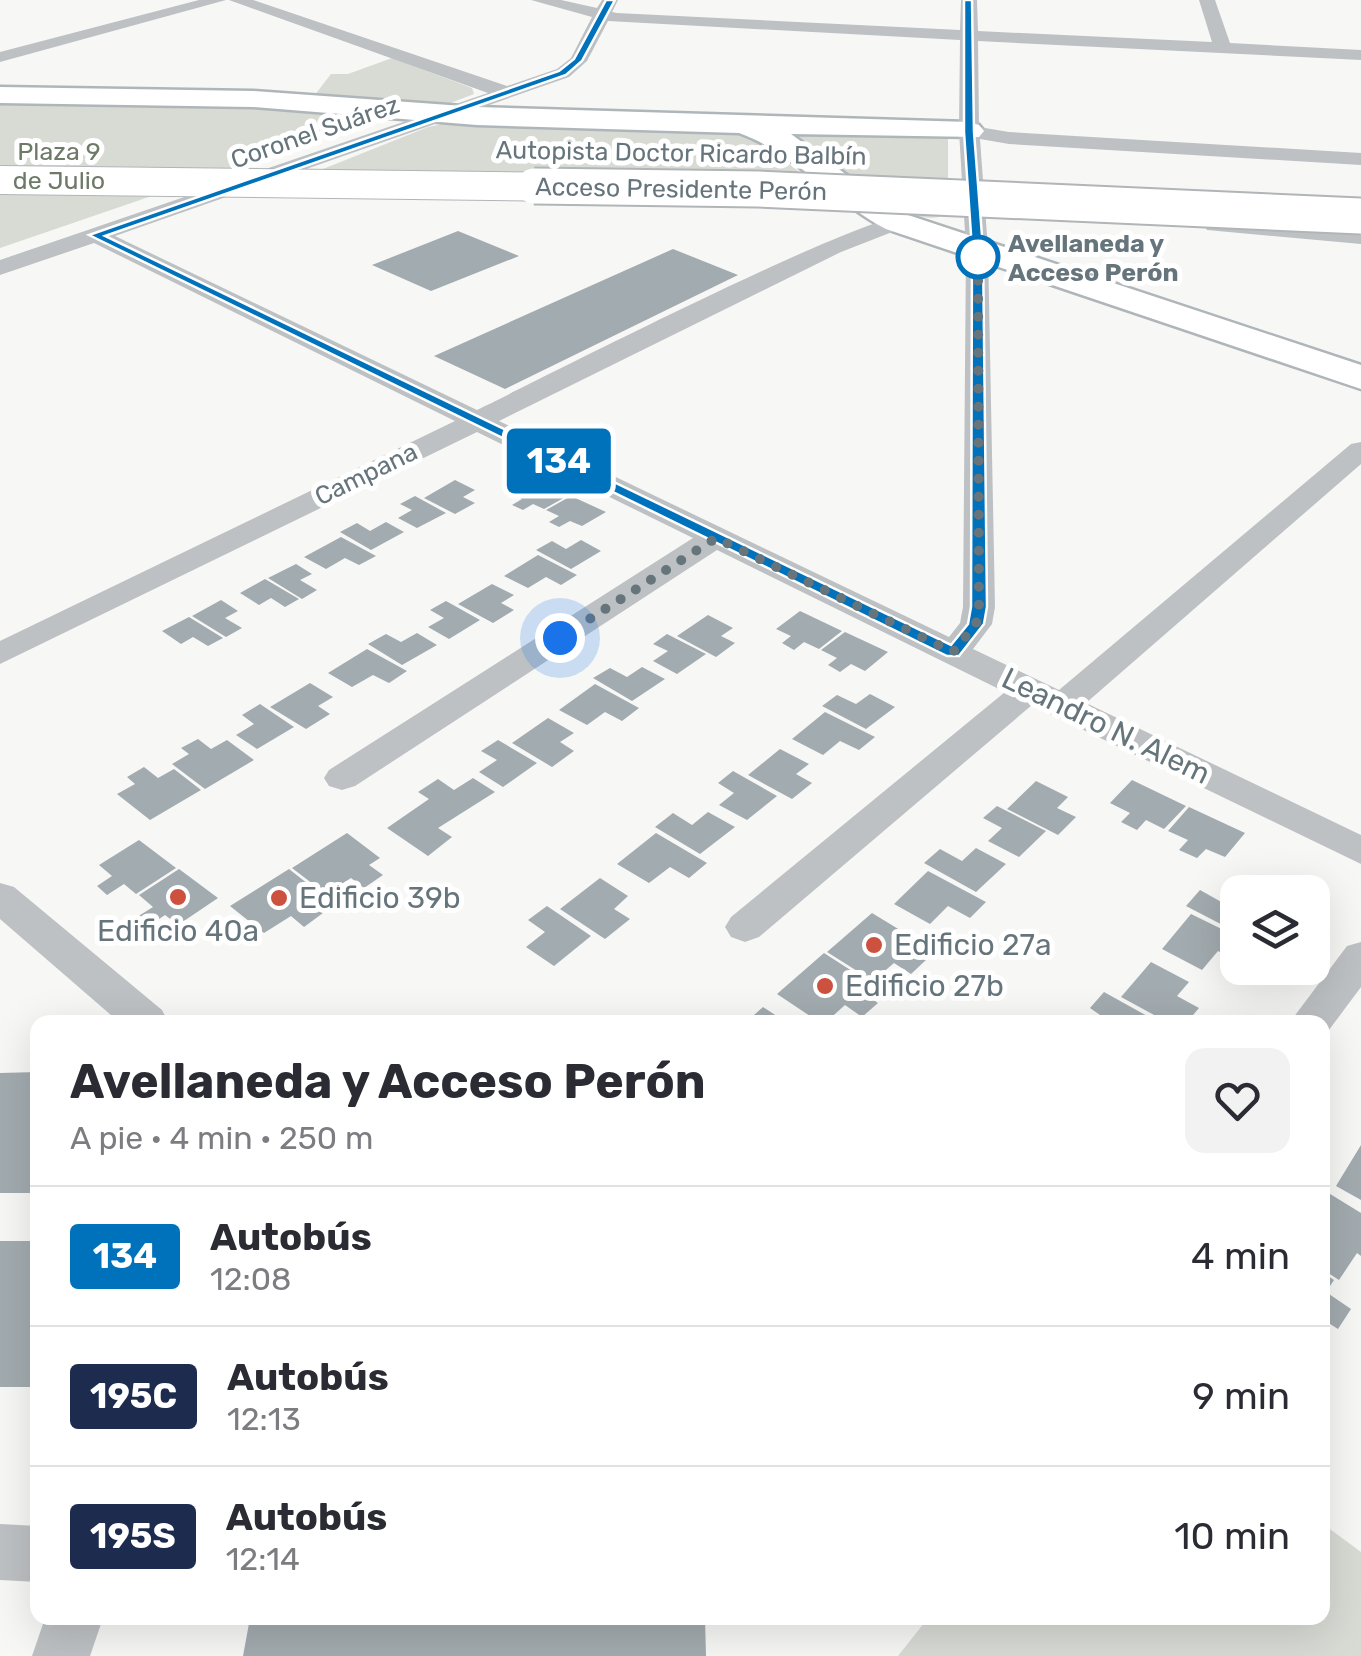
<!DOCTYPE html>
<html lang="es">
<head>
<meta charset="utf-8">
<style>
	:root { --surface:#fff; --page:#f2f2f3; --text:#2b2b33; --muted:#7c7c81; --line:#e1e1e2 }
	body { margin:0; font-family:Rubik,sans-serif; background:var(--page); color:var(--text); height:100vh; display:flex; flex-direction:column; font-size:38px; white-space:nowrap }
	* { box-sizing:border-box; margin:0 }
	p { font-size:32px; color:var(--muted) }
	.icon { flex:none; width:55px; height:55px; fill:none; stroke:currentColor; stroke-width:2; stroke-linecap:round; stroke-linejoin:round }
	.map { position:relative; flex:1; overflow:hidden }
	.sheet { position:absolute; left:30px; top:1015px; width:1300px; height:610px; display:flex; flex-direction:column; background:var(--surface); border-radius:20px; box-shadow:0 10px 40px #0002 }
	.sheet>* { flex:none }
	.badge { padding:0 20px; border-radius:8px; font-size:35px; line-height:65px }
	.fabs { position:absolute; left:1220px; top:875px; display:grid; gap:20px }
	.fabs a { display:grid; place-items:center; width:110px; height:110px; border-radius:20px; background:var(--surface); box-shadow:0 10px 40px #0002; font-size:50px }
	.you { position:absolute; width:50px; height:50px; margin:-25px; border:8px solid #fff; border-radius:50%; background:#1a73e8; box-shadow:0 0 0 15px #1a73e833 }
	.map>.badge { position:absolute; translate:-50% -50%; box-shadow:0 0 0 5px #fff }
	.round { display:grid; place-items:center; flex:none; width:105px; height:105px; border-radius:20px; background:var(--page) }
	.head { display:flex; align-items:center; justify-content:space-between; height:170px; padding:0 40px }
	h1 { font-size:48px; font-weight:700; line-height:75px }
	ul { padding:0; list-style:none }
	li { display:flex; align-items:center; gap:30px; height:140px; padding:0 40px; border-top:2px solid var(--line) }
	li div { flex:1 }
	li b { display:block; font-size:38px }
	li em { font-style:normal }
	li .badge { min-width:110px; font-weight:700; text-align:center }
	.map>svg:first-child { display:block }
	.green { fill:#d7dbd4 }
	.building { fill:#a2abaf }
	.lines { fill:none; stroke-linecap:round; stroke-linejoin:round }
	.secondary-casing { stroke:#afb6b9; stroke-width:5 }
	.minor { fill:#bdc1c4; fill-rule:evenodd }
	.secondary { fill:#fff; fill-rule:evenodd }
	.motorway-bridge-far1-casing { stroke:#b1b5b7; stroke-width:30; stroke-linecap:butt }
	.motorway-bridge-casing { stroke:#b1b5b7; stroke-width:39; stroke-linecap:butt }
	.motorway-bridge-far1 { stroke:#fff; stroke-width:28 }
	.motorway-bridge { stroke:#fff; stroke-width:35 }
	.line { fill:#0072bc; stroke:#fff; stroke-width:2.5 }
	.walk { stroke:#66757c; stroke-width:10; stroke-dasharray:0 18 }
	.stop-dot { fill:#fff; stroke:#0072bc; stroke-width:5 }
	.poi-dot { fill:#cc513f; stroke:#fff; stroke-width:4 }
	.labels { text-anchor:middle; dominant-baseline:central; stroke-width:10; stroke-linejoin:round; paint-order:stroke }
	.far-street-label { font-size:25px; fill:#66757c; stroke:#fff }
	.far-park-label { font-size:25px; fill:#6d7a68; stroke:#fff }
	.far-stop-label { font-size:25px; font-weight:bold; fill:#66757c; stroke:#fff; text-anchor:start }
	.street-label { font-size:30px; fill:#66757c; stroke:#fff }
	.poi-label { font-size:30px; fill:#66757c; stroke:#fff; text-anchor:start }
</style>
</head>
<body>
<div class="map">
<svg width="1361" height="1656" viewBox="0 0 1361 1656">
	<rect width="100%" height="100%" fill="#f7f7f5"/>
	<path class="green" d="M392,58L472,88L474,94L440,107L314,96L331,74H348Z
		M0,103L371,110L362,124L0,248Z
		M467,119L738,132L753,137L829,194L278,187L428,127Z
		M775,130L948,137V214C906,236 811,155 775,130Z
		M1323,1524L1361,1552V1656H898L928,1618H1322Z"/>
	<path class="building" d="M458,231L519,256L431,291L372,265Z
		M673,249L738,275L505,389L434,356Z
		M535,479L569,495L544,509L533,504L523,510L512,505L522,499L510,493Z
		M455,480L475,490L463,497L475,503L455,514L424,498Z
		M415,496L446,513L417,528L398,518L412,510L400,504Z
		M571,496L606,512L582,526L570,521L559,527L549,522L559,516L546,510Z
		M386,522L404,532L371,550L340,532L357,523L370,531Z
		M341,537L376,556L359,565L345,558L326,569L304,557Z
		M581,540L601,551L571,569L536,550L552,541L566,549Z
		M538,555L577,575L561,585L546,577L528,588L504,576Z
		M296,564L312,574L300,580L317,590L302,599L268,578Z
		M265,579L299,599L285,607L271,598L259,605L240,593Z
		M492,584L514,595L501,603L514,610L493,623L458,604Z
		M221,600L238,611L225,618L242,628L226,637L192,616Z
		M446,601L480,620L449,639L428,627L444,618L430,610Z
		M800,611L842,631L819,649L804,642L794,650L782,643L791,636L776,629Z
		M708,615L733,628L721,636L735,643L716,657L677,636Z
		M189,617L223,638L208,646L193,637L181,644L162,631Z
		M845,632L888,652L865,671L851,664L840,672L828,665L837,658L821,650Z
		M417,633L437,645L402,665L368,644L386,634L401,642Z
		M667,634L706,654L677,674L653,661L668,651L653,644Z
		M367,649L407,671L389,683L373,675L352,687L328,673Z
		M642,667L665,679L632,701L593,678L610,668L627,677Z
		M310,683L333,697L318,706L330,714L306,729L270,707Z
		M595,684L639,708L622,721L605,712L587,725L559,710Z
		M870,694L895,707L866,729L822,706L837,695L856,704Z
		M260,704L294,727L257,749L236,735L254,724L242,715Z
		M825,712L875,737L859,750L840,741L823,755L792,739Z
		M548,718L574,733L560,742L574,751L552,767L512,743Z
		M198,739L211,749L227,740L254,760L205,789L172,764L189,754L181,748Z
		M498,740L537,763L503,787L479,772L497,760L481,751Z
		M780,749L809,764L796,774L812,783L792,799L748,775Z
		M144,767L158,778L174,769L201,790L150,820L117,794L135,784L127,777Z
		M733,771L777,796L747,820L719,805L734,793L718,783Z
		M473,778L495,792L438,828L452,837L428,856L387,828L429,799L418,792L438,779L454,790Z
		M1132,780L1186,806L1164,829L1146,820L1137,830L1121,822L1130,813L1110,803Z
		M1036,781L1068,797L1057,808L1076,817L1058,835L1007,809Z
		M997,806L1046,831L1019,857L988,841L1002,828L983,818Z
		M1189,807L1245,833L1225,857L1206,849L1197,858L1179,850L1188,840L1168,831Z
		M708,812L735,827L700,854L655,827L673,813L692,825Z
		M347,833L380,858L369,865L383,875L364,888L351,878L326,894L292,868Z
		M656,833L707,863L689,878L670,867L649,883L617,864Z
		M139,840L176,868L136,894L124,884L107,895L97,886L112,876L99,865Z
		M976,848L1006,864L976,892L924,863L940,849L962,861Z
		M179,869L218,898L178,925L165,915L149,926L137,917L153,907L139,895Z
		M289,869L322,895L310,902L323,913L304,927L291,916L264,933L230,906Z
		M928,871L986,902L970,918L948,906L930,924L894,904Z
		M600,878L628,896L614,909L630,919L605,939L560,909Z
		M1238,889V933L1186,906L1200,890L1225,904Z
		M547,906L591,936L554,966L526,947L545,932L528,920Z
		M872,913L918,941L908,949L926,960L911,974L894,963L873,981L827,952Z
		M1191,914L1238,937V962L1218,951L1202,970L1162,949Z
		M824,953L869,982L859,990L878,1003L862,1017L845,1005L826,1022H819L777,994Z
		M1151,962L1189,982L1177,996L1199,1008L1187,1022H1167L1121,997Z
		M1104,992L1158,1022H1110L1090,1008Z
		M763,1007L786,1022H746Z
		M38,1072V1193H0V1073Z
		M1361,1145V1200L1336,1186Z
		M1322,1189L1361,1213V1256L1357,1253L1339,1280L1322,1269Z
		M0,1241H38V1387H0Z
		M1322,1272L1334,1280L1326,1292L1351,1309L1338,1329L1322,1319Z
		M250,1618H705L706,1656H243Z"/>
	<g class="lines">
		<defs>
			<path id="secondary" d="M0,87L253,91L477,107L969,122L979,125L984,131L979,137L791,134L870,192L908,215L1361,365V389L886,229C833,201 795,153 739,133L477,125L253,107L0,103Z"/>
		</defs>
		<use href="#secondary" class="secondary-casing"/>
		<path class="minor" d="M199,0H226L0,62V52Z
			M229,0H253L507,86L557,69L571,58L592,17L531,0H561L597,8L602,0H618L612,12L617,13L960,30L961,0H977L978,31L1212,42L1199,0H1215L1230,43L1361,50V60L978,41L979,127L1009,132L1361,153V165L1009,144L980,139L988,249L995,607L992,624L973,649L1059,690L1351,444L1361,442V464L1086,703L1361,835V864L1032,705L759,937L745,942L731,937L725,927L731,917L1005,692L717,550L355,786L342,790L329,786L324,778L329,770L693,538L477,432L0,664V641L455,421L94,243L0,275V260L488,93ZM608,21L960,40L959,131L966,249L963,607L960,623L949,637L499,421L841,252L905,227L908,222L905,217C872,209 533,383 477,410L115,236L569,77L587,61Z
			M1215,218L1361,230V244L1207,230L1204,225Z
			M0,883L14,887L162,1010L168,1022H119L0,919Z
			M1361,942V987L1326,1034L1322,1035V1022H1290L1347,946Z
			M0,1524L38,1526V1582L0,1580Z
			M45,1618H103L90,1656H32Z"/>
		<use href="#secondary" class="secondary"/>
		<defs>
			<path id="motorway-bridge-far1" d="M0,180L745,189"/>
			<path id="motorway-bridge" d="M534,186L758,189L1361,216"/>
		</defs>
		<use href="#motorway-bridge-far1" class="motorway-bridge-far1-casing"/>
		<use href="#motorway-bridge" class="motorway-bridge-casing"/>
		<use href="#motorway-bridge-far1" class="motorway-bridge-far1"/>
		<use href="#motorway-bridge" class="motorway-bridge"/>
	</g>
	<path class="line" d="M606,0H615L582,61L566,75L105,236L951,645L968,624L971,607L972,249L964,132V0H972L974,132L983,249L987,607L984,624L959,656H947L89,235L559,71L574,59Z"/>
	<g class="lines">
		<path class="walk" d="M560,638L716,538L953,652L976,624L979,607L978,249V257"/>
	</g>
	<circle class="stop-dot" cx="978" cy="257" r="20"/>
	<g class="poi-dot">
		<circle cx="178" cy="897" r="10"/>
		<circle cx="279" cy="898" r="10"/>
		<circle cx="874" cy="945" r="10"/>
		<circle cx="825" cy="986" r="10"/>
	</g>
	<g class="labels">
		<g class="far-street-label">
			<text transform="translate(315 132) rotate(-19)">Coronel Suárez</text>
			<text transform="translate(681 153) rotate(1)">Autopista Doctor Ricardo Balbín</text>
			<text transform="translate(681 189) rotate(1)">Acceso Presidente Perón</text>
			<text transform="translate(366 474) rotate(-26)">Campana</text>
		</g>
		<g class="far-park-label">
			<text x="59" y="151">Plaza 9<tspan x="59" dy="29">de Julio</tspan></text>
		</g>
		<g class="far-stop-label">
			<text x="1008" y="243">Avellaneda y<tspan x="1008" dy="29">Acceso Perón</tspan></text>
		</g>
		<g class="street-label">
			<text transform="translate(1106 726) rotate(26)">Leandro N. Alem</text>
		</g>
		<g class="poi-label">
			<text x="299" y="898">Edificio 39b</text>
			<text x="178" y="931" text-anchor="middle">Edificio 40a</text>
			<text x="894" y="945">Edificio 27a</text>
			<text x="845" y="986">Edificio 27b</text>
		</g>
	</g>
</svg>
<div class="fabs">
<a><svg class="icon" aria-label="layers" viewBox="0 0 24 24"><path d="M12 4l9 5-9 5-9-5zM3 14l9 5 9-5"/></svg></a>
</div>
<div class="you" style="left:560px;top:638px"></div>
<b class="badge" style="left:559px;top:461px;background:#0072bc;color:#fff">134</b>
<section class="sheet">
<div class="head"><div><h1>Avellaneda y Acceso Perón</h1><p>A pie · 4 min · 250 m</p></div><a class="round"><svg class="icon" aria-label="heart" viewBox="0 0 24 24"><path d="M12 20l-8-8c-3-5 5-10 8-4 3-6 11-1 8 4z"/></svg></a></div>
<ul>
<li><span class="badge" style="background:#0072bc;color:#fff">134</span><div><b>Autobús</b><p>12:08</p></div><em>4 min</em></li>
<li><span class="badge" style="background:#1d2b4f;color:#fff">195C</span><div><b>Autobús</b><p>12:13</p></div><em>9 min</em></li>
<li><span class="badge" style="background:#1d2b4f;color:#fff">195S</span><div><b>Autobús</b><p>12:14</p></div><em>10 min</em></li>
</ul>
</section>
</div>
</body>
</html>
